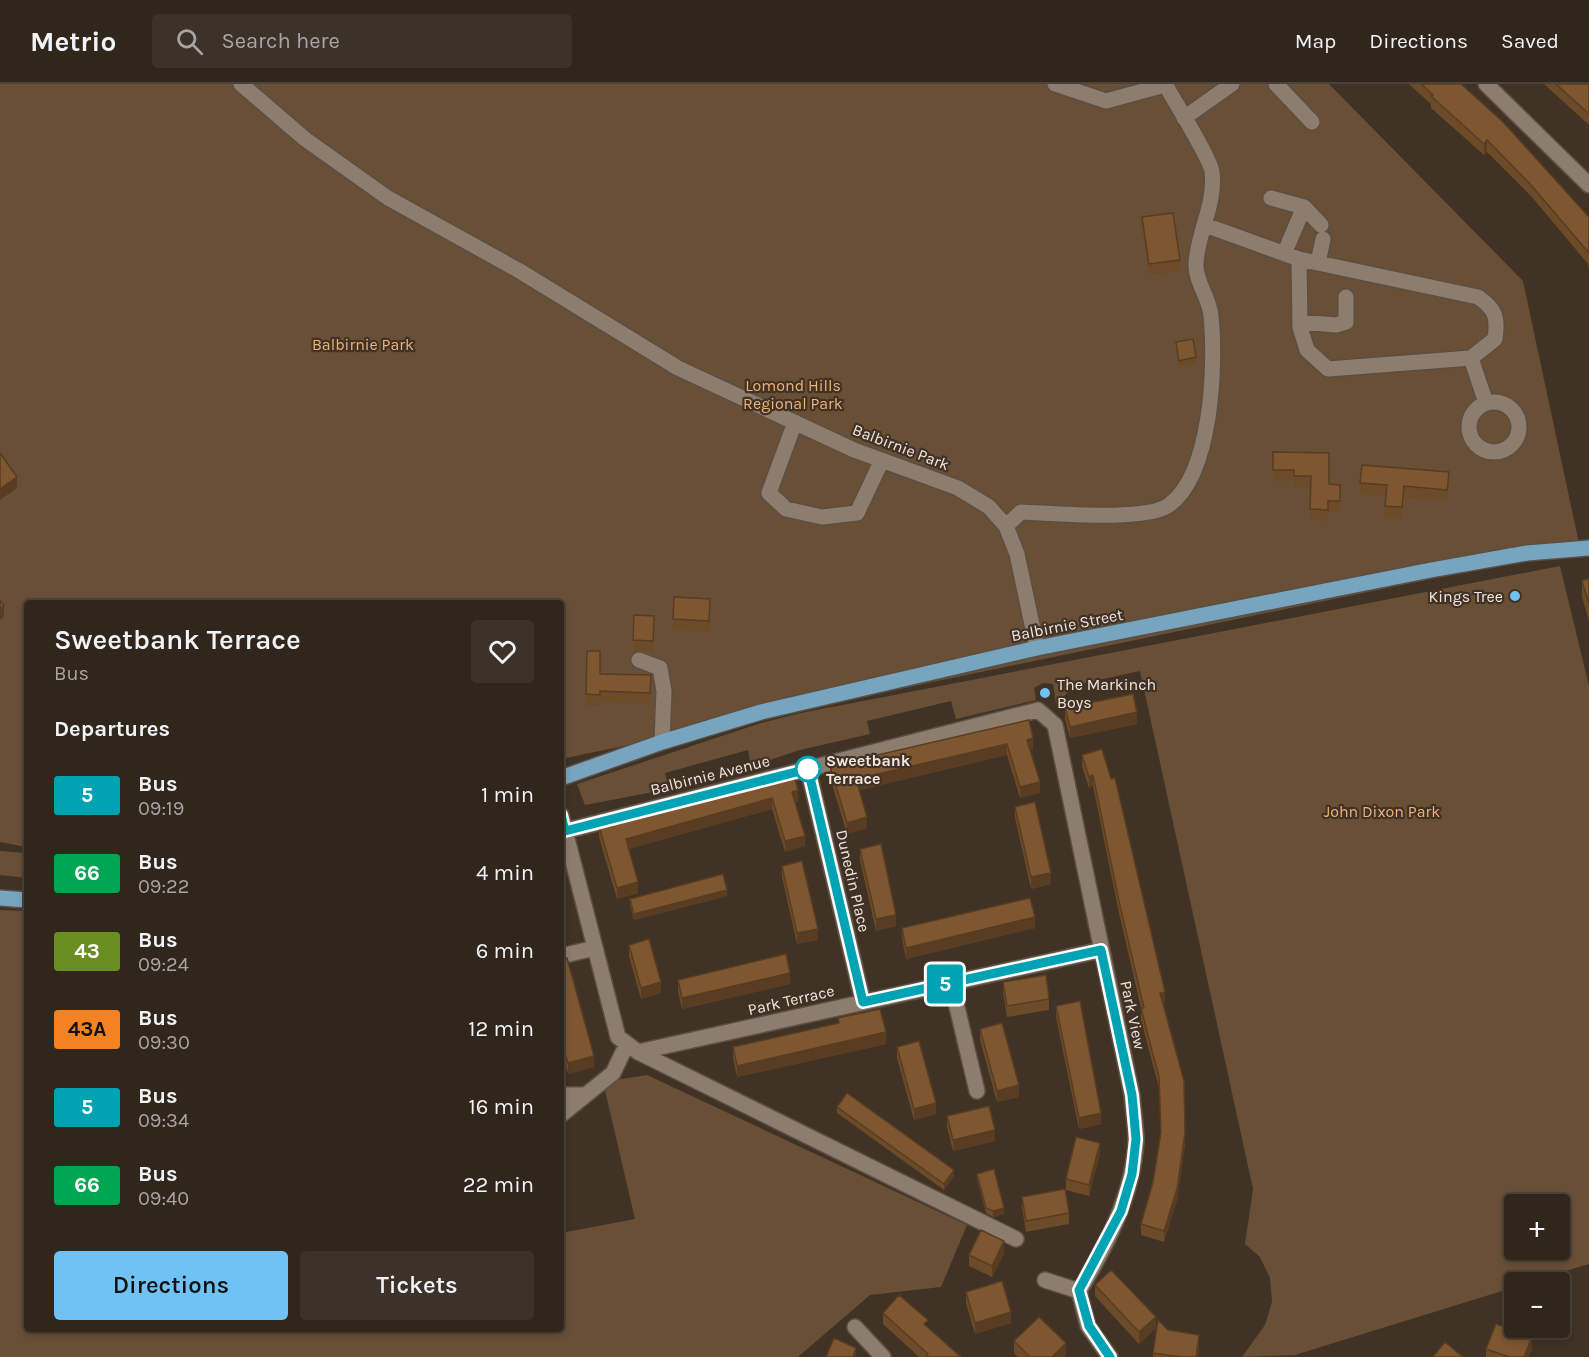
<!DOCTYPE html>
<html lang="en">
<head>
<meta charset="utf-8">
<style>
	:root { --surface:#30261c; --page:#3c3229; --text:#f1f3f6; --muted:#a8a5a3; --line:#4b433b; --accent:#70c2f4 }
	body { margin:0; font-family:Karla,sans-serif; background:var(--page); color:var(--text); height:100vh; display:flex; flex-direction:column; font-size:22px; white-space:nowrap }
	* { box-sizing:border-box; margin:0 }
	p { font-size:20px; color:var(--muted) }
	.icon { flex:none; width:33px; height:33px; fill:none; stroke:currentColor; stroke-width:2; stroke-linecap:round; stroke-linejoin:round }
	.map { position:relative; flex:1; overflow:hidden }
	.sheet { position:absolute; left:24px; top:516px; width:540px; height:732px; display:flex; flex-direction:column; background:var(--surface); border-radius:6px; box-shadow:0 3px 9px #0003,0 0 0 2px var(--line) }
	.sheet>* { flex:none }
	.badge { padding:0 12px; border-radius:4px; font-size:21px; line-height:39px }
	.tools { position:absolute; left:1504px; top:1110px; display:grid; gap:12px }
	.tools a { display:grid; place-items:center; width:66px; height:66px; border-radius:6px; background:var(--surface); box-shadow:0 3px 9px #0003,0 0 0 2px var(--line); font-size:30px }
	.map>.badge { position:absolute; translate:-50% -50%; box-shadow:0 0 0 3px #fff }
	h2 { padding:0 30px; font-size:22px; line-height:54px }
	.round { display:grid; place-items:center; flex:none; width:63px; height:63px; border-radius:6px; background:var(--page) }
	.headline { display:flex; align-items:center; justify-content:space-between; height:102px; padding:0 30px }
	h1 { font-size:28px; font-weight:600; line-height:45px }
	.button { display:flex; gap:12px; margin-top:auto; padding:12px 30px }
	.button a { flex:1; height:69px; border-radius:6px; background:var(--accent); color:#111; font-size:24px; font-weight:600; line-height:69px; text-align:center }
	.button a+a { background:var(--page); color:var(--text) }
	ul { padding:0; list-style:none }
	li { display:flex; align-items:center; gap:18px; height:78px; padding:0 30px }
	li div { flex:1 }
	li b { display:block; font-size:22px }
	li em { font-style:normal }
	li .badge { min-width:66px; font-weight:700; text-align:center }
	header { display:flex; align-items:center; gap:36px; box-sizing:border-box; height:84px; padding:0 30px; background:var(--surface); border-bottom:2px solid var(--line) }
	header strong { font-size:28px }
	nav { display:flex; gap:33px; margin-inline-start:auto; font-size:21px }
	.search { width:420px; height:54px; background:var(--page); display:flex; align-items:center; gap:15px; box-sizing:border-box; padding:0 21px; border-radius:6px; color:var(--muted); font-size:22px }
	.map>svg:first-child { display:block }
	.green { fill:#694f36; fill-rule:evenodd }
	.lines { fill:none; stroke-linecap:round; stroke-linejoin:round }
	.minor-casing { stroke:#5b4f44; stroke-width:18 }
	.major-casing { stroke:#5b4f44; stroke-width:18 }
	.minor { stroke:#8d7d6e; stroke-width:15 }
	.major { stroke:#77a5bf; stroke-width:15 }
	.wall { fill:#6c4b29 }
	.shaded-wall { fill:#583d22 }
	.building { fill:#7e5730; stroke:#583d22; stroke-width:1.5 }
	.line-casing { stroke:#fff; stroke-width:14 }
	.line { stroke:#00a3b4; stroke-width:9 }
	.poi-dot { fill:#70c2f4; stroke:#403225; stroke-width:2 }
	.stop-dot { fill:#fff; stroke:#00a3b4; stroke-width:3 }
	.labels { text-anchor:middle; dominant-baseline:central; stroke-width:4.5; stroke-linejoin:round; paint-order:stroke }
	.park-label { font-size:16px; fill:#f0b376; stroke:#403225 }
	.street-label { font-size:16px; fill:#f1e7df; stroke:#403225 }
	.poi-label { font-size:16px; fill:#f1e7df; stroke:#403225; text-anchor:end }
	.stop-label { font-size:16px; font-weight:bold; fill:#f1e7df; stroke:#403225; text-anchor:start }
</style>
</head>
<body>
<header>
<strong>Metrio</strong>
<div class="search"><svg class="icon" aria-label="search" viewBox="0 0 24 24"><circle cx="10" cy="10" r="6"/><path d="M15 15l6 6"/></svg>Search here</div>
<nav><a>Map</a><a>Directions</a><a>Saved</a></nav>
</header>
<div class="map">
<svg width="1589" height="1273" viewBox="0 0 1589 1273">
	<rect width="100%" height="100%" fill="#403225"/>
	<path class="green" d="M0,0H1329L1523,197L1580,464L561,675V519H27V794L0,791V767L26,769V763L0,758Z
		M1560,482L1589,602V1180L1529,1198H1515V1203L1295,1271L1242,1273L1265,1241L1272,1218L1270,1194L1260,1173L1245,1160L1253,1105L1140,587L1075,601L1056,620L1053,600L1043,599L1034,604L1036,616L956,635L951,617L867,637L870,650L800,666L751,682L748,666L665,689L669,705L585,721L577,700L761,639L801,629ZM1515,1120H1560V1166H1515Z
		M0,826L27,827V1245H561V1149L635,1135L603,998L647,991L967,1141L941,1203L870,1211L798,1273H0Z"/>
	<g class="lines">
		<defs>
			<path id="minor" d="M241,0L305,55L388,114L518,186L678,284L854,366L958,404L989,423L1006,442L1017,470L1037,564
				M1055,0L1106,17L1165,1
				M1276,0L1312,38
				M1486,0L1589,101
				M1184,34L1232,0
				M1271,114L1304,123L1321,141
				M1205,141L1299,175L1478,213C1496,225 1498,234 1495,255L1471,274L1328,285L1307,266L1300,243L1299,175
				M1284,170L1304,123
				M1318,179L1323,155
				M1300,238L1336,241L1346,238V213
				M1471,274L1486,319
				M1469 343a25 25 0 1 1 50 0a25 25 0 1 1-50 0Z
				M795,338L769,409L786,425L822,433L857,429L882,376
				M1006,442L1021,428C1052,429 1146,438 1169,421C1212,390 1216,281 1211,232C1210,215 1195,197 1196,180C1197,149 1216,121 1212,88C1211,75 1173,15 1165,0
				M639,576L660,584L664,607L662,658
				M808,685L863,918
				M561,731L618,953L638,968L1016,1155
				M565,747L1038,626L1055,641L1132,1011C1133,1026 1136,1042 1136,1057C1133,1111 1107,1161 1079,1207L1088,1242L1110,1273
				M561,872L595,864
				M951,898L977,1007
				M638,968L1101,866
				M561,1011H585
				M561,1031L613,989L627,960
				M1045,1196L1079,1207
				M855,1243L883,1273"/>
			<path id="major" d="M561,694L662,658L761,628L1037,564L1431,486L1527,469L1589,464
				M0,814L27,816"/>
		</defs>
		<use href="#minor" class="minor-casing"/>
		<use href="#major" class="major-casing"/>
		<use href="#minor" class="minor"/>
		<use href="#major" class="major"/>
	</g>
	<path class="wall" d="M1409,0H1461L1589,133V188L1588,180L1531,112L1487,68L1484,71L1431,24V20Z
		M1544,0H1589V41Z
		M1142,133L1180,176V187L1149,191L1142,144Z
		M1176,258L1196,273V279L1179,282Z
		M1273,368L1329,400L1340,401V428H1328V437L1310,436L1311,403H1294V397H1273Z
		M1360,399H1449L1447,417L1404,413L1402,435L1385,433L1386,412L1360,410Z
		M1589,494V537L1582,513V497Z
		M710,526L709,548L673,546V535Z
		M654,543L653,568L633,567V556Z
		M587,567L600,590L651,591L650,620L600,618V622H586Z
		M1065,624L1137,640L1070,654L1065,635Z
		M1029,636L1033,666H1030L1040,709L1020,714L1007,671L859,706L867,744L847,750L830,693V682Z
		M1102,665L1165,919L1163,920L1185,1060L1177,1116L1164,1158L1141,1151V1140L1153,1098L1161,1050L1159,1004L1141,936V924L1119,829L1093,702L1089,704L1082,682V671Z
		M793,688L798,717L795,718L805,762L785,768L772,725L628,765L638,809L617,815L599,753V742Z
		M1015,723L1051,800L1031,805L1015,734Z
		M860,765L896,842L876,847L860,776Z
		M782,782L818,856L797,860L782,793Z
		M727,812L634,836L630,820V815Z
		M902,844H1035L906,875L902,855Z
		M629,861L661,909L641,915L629,872Z
		M561,876L594,983L568,990L561,968Z
		M678,896L790,900L682,925L678,907Z
		M1003,898L1049,915V926L1007,933L1003,909Z
		M1056,922L1101,1040L1079,1045L1056,933Z
		M838,934L886,960L737,993L733,974V963L838,939Z
		M980,945L1019,1013L997,1018L980,956Z
		M897,963L936,1030L914,1036L897,974Z
		M837,1023L954,1092L944,1106L837,1029Z
		M947,1032L995,1057L953,1067L947,1043Z
		M1100,1070L1089,1112L1066,1106V1095Z
		M977,1090L1004,1130L993,1133L986,1129L977,1095Z
		M1022,1113L1069,1129V1140L1026,1148L1022,1124Z
		M1004,1169L992,1193L969,1182V1171Z
		M1095,1201L1156,1244L1139,1260L1095,1212Z
		M966,1208L1011,1239L975,1250L966,1219Z
		M883,1229L928,1243L961,1273H919L883,1240Z
		M1168,1246L1199,1262L1198,1273H1153V1269Z
		M1014,1257L1066,1271L1064,1273H1018L1014,1269Z
		M1486,1265H1532L1528,1273H1486Z"/>
	<path class="shaded-wall" d="M1487,56V68L1484,71V60Z
		M17,393V404L0,416V405Z
		M4,522V533L0,536V525Z
		M1137,628V640L1070,654V643Z
		M1033,654V666L1027,667V656Z
		M1007,660V671L856,707V695Z
		M1093,691V702L1089,704V693Z
		M1040,698V709L1020,714V703Z
		M798,706V717L792,719V708Z
		M772,714V725L626,766V755Z
		M867,733V744L847,750V739Z
		M805,752V762L785,768V757Z
		M1051,789V800L1031,805V793Z
		M638,798V809L617,815V804Z
		M727,806V812L634,836V830Z
		M896,831V842L876,847V835Z
		M1035,833V844L906,875V864Z
		M818,845V856L797,860V849Z
		M790,889V900L682,925V914Z
		M661,898V909L641,915V904Z
		M1165,908V919L1160,920V909Z
		M886,948V960L737,993V982Z
		M594,972V983L568,990V979Z
		M1019,1001V1013L997,1018V1007Z
		M936,1019V1030L914,1036V1025Z
		M1101,1029V1040L1079,1045V1034Z
		M995,1046V1057L953,1067V1056Z
		M1185,1049V1060L1177,1116L1164,1158V1147Z
		M1100,1059V1070L1089,1112V1101Z
		M954,1086V1092L944,1106V1100Z
		M1004,1124V1130L993,1133V1127Z
		M1004,1157V1169L992,1193V1182Z
		M1011,1228V1239L975,1250V1239Z
		M1156,1233V1244L1139,1260V1248Z
		M1199,1251V1262L1198,1273H1196Z
		M1532,1253V1265L1528,1273H1524Z
		M1066,1259V1271L1064,1273H1052Z
		M856,1264V1273H853Z"/>
	<path class="building" d="M1421,0H1461L1503,38L1589,133V169L1531,101L1487,56L1484,60L1431,12L1433,11Z
		M1556,0H1589V30Z
		M1173,129L1180,176L1149,180L1142,133Z
		M1193,255L1196,273L1179,277L1176,258Z
		M1273,368L1329,369V400L1340,401V417H1328V426L1310,425L1311,392H1294V386H1273Z
		M0,369L17,393L0,405Z
		M1362,381L1449,388L1447,406L1404,402L1402,423L1385,422L1387,401L1360,399Z
		M1589,494V520L1582,497Z
		M674,513L710,515L709,537L673,535Z
		M0,516L4,522L0,525Z
		M634,531L654,532L653,557L633,556Z
		M587,567H600V590L651,591L650,609L600,607V611L586,610Z
		M1133,610L1137,628L1070,643L1065,624Z
		M1029,636L1033,654L1027,656L1040,698L1020,703L1007,660L856,695L867,733L847,739L830,682Z
		M1102,665L1111,695L1115,694L1165,908L1160,909L1184,997L1185,1049L1177,1105L1164,1147L1141,1140L1153,1098L1161,1048L1159,993L1141,924H1144L1119,817L1093,691L1089,693L1082,671Z
		M793,688L798,706L792,708L805,752L785,757L772,714L626,755L638,798L617,804L599,742Z
		M1035,718L1051,789L1031,793L1015,723Z
		M881,760L896,831L876,835L860,765Z
		M802,777L818,845L797,849L782,782Z
		M723,790L727,806L634,830L630,815Z
		M1030,814L1035,833L906,864L902,844Z
		M649,855L661,898L641,904L629,861Z
		M786,870L790,889L682,914L678,896Z
		M567,874L594,972L568,979L561,957V876Z
		M1046,891L1049,915L1007,922L1003,898Z
		M1080,917L1101,1029L1079,1034L1056,922Z
		M880,925L886,948L737,982L733,963L839,939L838,934Z
		M1002,939L1019,1001L997,1007L980,945Z
		M919,957L936,1019L914,1025L897,963Z
		M847,1009L954,1086L944,1100L837,1023Z
		M989,1022L995,1046L953,1056L947,1032Z
		M1076,1053L1100,1059L1089,1101L1066,1095Z
		M994,1085L1004,1124L993,1127L986,1124L977,1090Z
		M1065,1105L1069,1129L1026,1137L1022,1113Z
		M981,1146L1004,1157L992,1182L969,1171Z
		M1111,1186L1156,1233L1139,1248L1095,1201Z
		M1002,1197L1011,1228L975,1239L966,1208Z
		M899,1211L928,1236L924,1240L961,1273H926L928,1270L883,1229Z
		M1039,1233L1066,1259L1052,1273H1030L1014,1257Z
		M1158,1236L1168,1246L1199,1251L1196,1273H1182L1153,1269Z
		M1496,1240L1532,1253L1524,1273H1509L1486,1265Z
		M834,1254L856,1264L853,1273H826Z
		M1445,1258L1463,1273H1433Z"/>
	<g class="lines">
		<defs>
			<path id="line" d="M561,731L565,747L808,685L863,918L1101,866L1132,1011L1136,1055L1132,1090L1121,1127L1079,1206L1089,1242L1110,1273"/>
		</defs>
		<use href="#line" class="line-casing"/>
		<use href="#line" class="line"/>
	</g>
	<g class="poi-dot">
		<circle cx="1515" cy="512" r="6"/>
		<circle cx="1045" cy="609" r="6"/>
	</g>
	<circle class="stop-dot" cx="808" cy="685" r="12"/>
	<g class="labels">
		<g class="park-label">
			<text x="363" y="260">Balbirnie Park</text>
			<text x="793" y="301">Lomond Hills<tspan x="793" dy="18">Regional Park</tspan></text>
			<text x="1382" y="727">John Dixon Park</text>
		</g>
		<g class="street-label">
			<text transform="translate(901 363) rotate(21)">Balbirnie Park</text>
			<text transform="translate(1067 541) rotate(-11)">Balbirnie Street</text>
			<text transform="translate(710 691) rotate(-14)">Balbirnie Avenue</text>
			<text transform="translate(853 797) rotate(77)">Dunedin Place</text>
			<text transform="translate(791 916) rotate(-13)">Park Terrace</text>
			<text transform="translate(1133 931) rotate(78)">Park View</text>
		</g>
		<g class="poi-label">
			<text x="1503" y="512">Kings Tree</text>
			<text x="1057" y="600" text-anchor="start">The Markinch<tspan x="1057" dy="18">Boys</tspan></text>
		</g>
		<g class="stop-label">
			<text x="826" y="676">Sweetbank<tspan x="826" dy="18">Terrace</tspan></text>
		</g>
	</g>
</svg>
<div class="tools">
<a>+</a>
<a>−</a>
</div>
<b class="badge" style="left:945px;top:900px;background:#00a3b4;color:#fff">5</b>
<section class="sheet">
<div class="headline"><div><h1>Sweetbank Terrace</h1><p>Bus</p></div><a class="round"><svg class="icon" aria-label="heart" viewBox="0 0 24 24"><path d="M12 20l-8-8c-3-5 5-10 8-4 3-6 11-1 8 4z"/></svg></a></div>
<h2>Departures</h2>
<ul>
<li><span class="badge" style="background:#00a3b4;color:#fff">5</span><div><b>Bus</b><p>09:19</p></div><em>1 min</em></li>
<li><span class="badge" style="background:#00a651;color:#fff">66</span><div><b>Bus</b><p>09:22</p></div><em>4 min</em></li>
<li><span class="badge" style="background:#6b8e23;color:#fff">43</span><div><b>Bus</b><p>09:24</p></div><em>6 min</em></li>
<li><span class="badge" style="background:#f58220;color:#111">43A</span><div><b>Bus</b><p>09:30</p></div><em>12 min</em></li>
<li><span class="badge" style="background:#00a3b4;color:#fff">5</span><div><b>Bus</b><p>09:34</p></div><em>16 min</em></li>
<li><span class="badge" style="background:#00a651;color:#fff">66</span><div><b>Bus</b><p>09:40</p></div><em>22 min</em></li>
</ul>
<div class="button"><a>Directions</a><a>Tickets</a></div>
</section>
</div>
</body>
</html>
